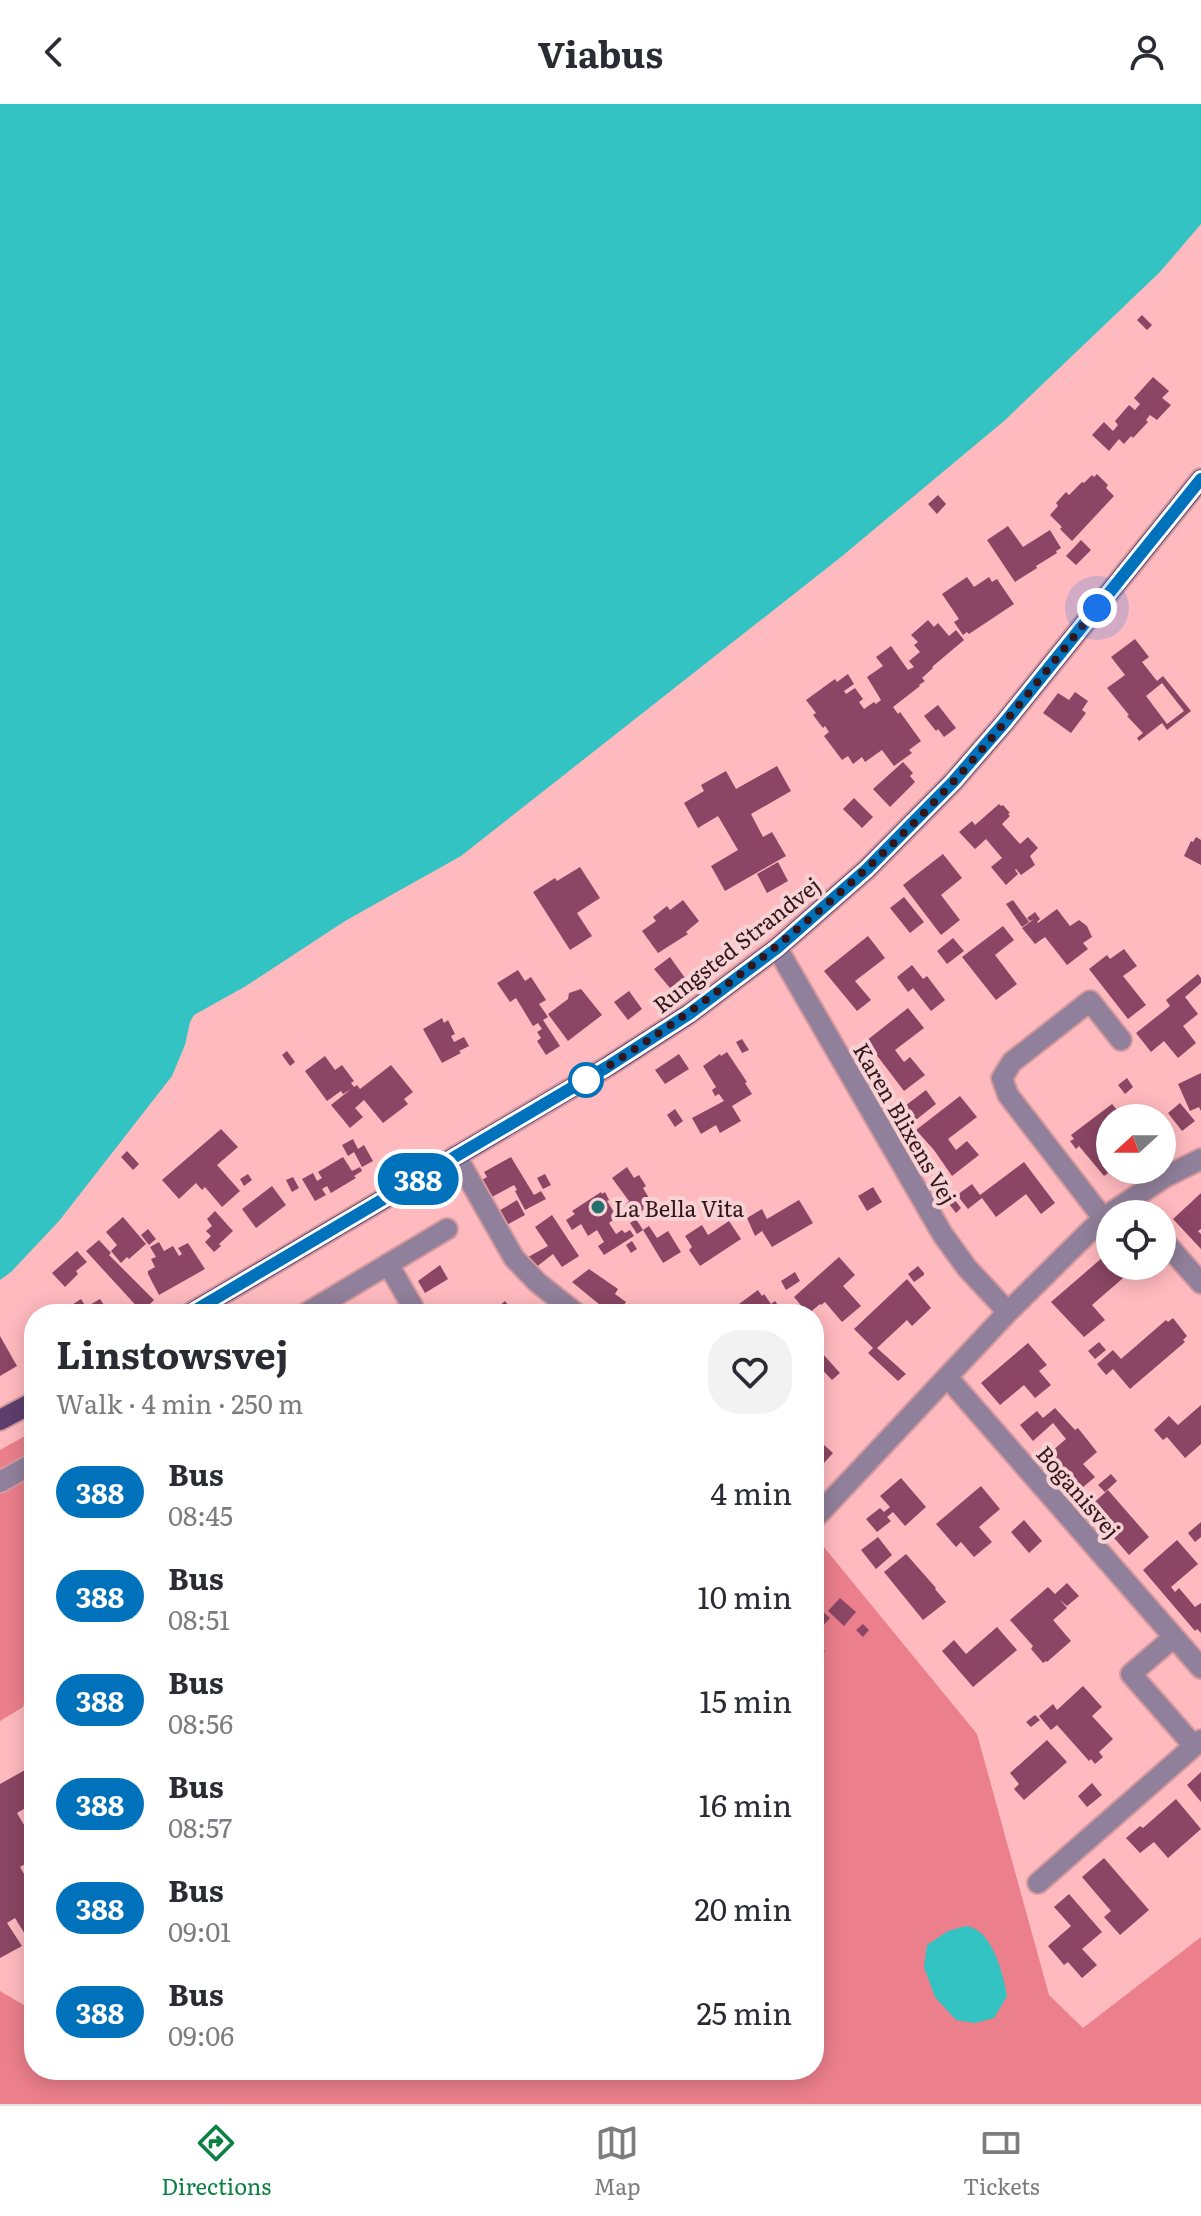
<!DOCTYPE html>
<html lang="en">
<head>
<meta charset="utf-8">
<style>
	:root { --surface:#fff; --page:#f2f2f3; --text:#2b2b33; --muted:#7c7c81; --line:#e1e1e2; --accent:#0b8043 }
	body { margin:0; font-family:Literata,serif; background:var(--page); color:var(--text); height:100vh; display:flex; flex-direction:column; font-size:30px; white-space:nowrap }
	* { box-sizing:border-box; margin:0 }
	p { font-size:26px; color:var(--muted) }
	.icon { flex:none; width:44px; height:44px; fill:none; stroke:currentColor; stroke-width:2; stroke-linecap:round; stroke-linejoin:round }
	.map { position:relative; flex:1; overflow:hidden }
	.panel { position:absolute; left:24px; top:1200px; width:800px; height:776px; display:flex; flex-direction:column; background:var(--surface); border-radius:32px; box-shadow:0 4px 20px #0003 }
	.panel>* { flex:none }
	.badge { padding:0 16px; border-radius:26px; font-size:28px; line-height:52px }
	.needle { width:52px; rotate:249deg }
	.buttons { position:absolute; left:1096px; top:1000px; display:grid; gap:16px }
	.buttons a { display:grid; place-items:center; width:80px; height:80px; border-radius:50%; background:var(--surface); box-shadow:0 4px 20px #0003; font-size:40px }
	.you { position:absolute; width:40px; height:40px; margin:-20px; border:6px solid #fff; border-radius:50%; background:#1a73e8; box-shadow:0 0 0 12px #1a73e833 }
	.map>.badge { position:absolute; translate:-50% -50%; box-shadow:0 0 0 4px #fff }
	.round { display:grid; place-items:center; flex:none; width:84px; height:84px; border-radius:32px; background:var(--page) }
	.headline { display:flex; align-items:center; justify-content:space-between; height:136px; padding:0 32px }
	h1 { font-size:38px; font-weight:700; line-height:60px }
	ul { padding:0; list-style:none }
	li { display:flex; align-items:center; gap:24px; height:104px; padding:0 32px }
	li div { flex:1 }
	li b { display:block; font-size:30px }
	li em { font-style:normal }
	li .badge { min-width:88px; font-weight:700; text-align:center }
	header { display:flex; justify-content:space-between; align-items:center; height:104px; padding:0 32px; background:var(--surface); font-size:36px; font-weight:700 }
	.tab-bar { display:flex; justify-content:space-around; align-items:center; height:112px; border-top:2px solid var(--line); background:var(--surface); font-size:22px; color:var(--muted) }
	.tab-bar a { display:grid; justify-items:center; gap:4px }
	.tab-bar .current { color:var(--accent) }
	.map>svg:first-child { display:block }
	.green { fill:#eb7f8b }
	.water { fill:#32c3c2 }
	.building { fill:#8a4664; fill-rule:evenodd }
	.lines { fill:none; stroke-linecap:round; stroke-linejoin:round }
	.minor-casing { stroke:#d6999e; stroke-width:24 }
	.major-casing { stroke:#d6999e; stroke-width:24 }
	.minor { stroke:#91809b; stroke-width:20 }
	.major { stroke:#5d3e6d; stroke-width:20 }
	.line-casing { stroke:#fff; stroke-width:18 }
	.line { stroke:#0072bc; stroke-width:12 }
	.walk { stroke:#341519; stroke-width:8; stroke-dasharray:0 14.4 }
	.stop-dot { fill:#fff; stroke:#0072bc; stroke-width:4 }
	.poi-dot { fill:#25706f; stroke:#f6d2d4; stroke-width:3 }
	.labels { text-anchor:middle; dominant-baseline:central; stroke-width:8; stroke-linejoin:round; paint-order:stroke }
	.street-label { font-size:22px; fill:#341519; stroke:#f6d2d4 }
	.poi-label { font-size:22px; fill:#341519; stroke:#f6d2d4; text-anchor:start }
</style>
</head>
<body>
<header><svg class="icon" aria-label="back" viewBox="0 0 24 24"><path d="M15 5l-7 7 7 7"/></svg>Viabus<svg class="icon" aria-label="person" viewBox="0 0 24 24"><circle cx="12" cy="8" r="4"/><path d="M4 21q1-7 8-7t8 7"/></svg></header>
<div class="map">
<svg width="1201" height="2000" viewBox="0 0 1201 2000">
	<rect width="100%" height="100%" fill="#ffbabf"/>
	<path class="green" d="M34,1327V1351L0,1370V1346Z
		M34,1368V1559L23,1603L0,1617V1387Z
		M814,1431L977,1630L1049,1891L1083,1924L1201,1833V2000H0V1887L34,1907V1966H134L141,1970L138,1966H814Z"/>
	<path class="water" d="M0,0H1201V120L1160,168L1004,317L841,453L461,752L345,817L246,882L194,911L190,918L185,941L172,972L59,1117L11,1168L0,1176Z
		M966,1822C992,1825 1003,1869 1007,1892L994,1914L975,1919L956,1916L935,1893L924,1863L927,1841L948,1827Z"/>
	<path class="building" d="M1142,211L1152,221L1147,226L1137,216Z
		M1153,273L1169,287L1162,294L1171,301L1157,316L1150,311L1146,316L1148,318L1133,334L1131,332L1124,340L1119,335L1109,347L1092,331L1104,318L1113,327L1118,321L1115,317L1129,301L1135,306L1140,300L1134,294Z
		M1097,370L1108,381L1106,384L1114,392L1072,437L1060,425L1062,423L1050,411L1058,402L1056,399L1066,388L1069,391L1082,378L1084,379L1092,371L1094,373Z
		M938,391L946,400L937,410L928,400Z
		M1008,422L1023,443L1050,426L1061,444L1056,447L1057,449L1036,462L1037,464L1015,478L987,436Z
		M1081,436L1091,446L1076,461L1066,452Z
		M967,473L974,483L989,473L992,478L997,475L1014,500L969,530L967,528L963,531L954,518L959,515L942,490Z
		M928,516L934,523L938,519L949,532L956,526L964,536L932,563L933,564L922,574L925,577L919,581L920,582L893,603L898,610L900,608L921,637L909,646L912,649L894,662L882,646L865,658L862,653L853,660L848,652L842,656L824,632L829,628L825,622L823,624L813,611L816,609L806,596L835,575L837,578L848,570L854,580L844,587L846,590L855,584L863,595L859,598L864,605L874,598L876,600L881,596L867,573L883,562L876,553L891,542L908,566L914,563L909,557L920,548L914,541L918,538L911,531Z
		M1135,535L1149,553L1142,558L1157,577L1163,572L1191,607L1167,626L1162,619L1139,637L1137,634L1143,629L1127,612L1129,611L1107,584L1125,571L1111,553ZM1162,579L1184,607L1167,620L1146,592Z
		M1075,588L1088,597L1082,606L1086,609L1071,629L1043,609L1058,589L1069,596Z
		M938,601L956,624L944,633L938,625L936,627L924,612Z
		M903,658L913,669L910,672L915,678L890,703L873,685Z
		M777,662L791,687L751,710L763,733L772,728L786,752L725,787L711,762L738,746L718,712L698,724L684,699L704,687L701,681L726,667L736,685Z
		M854,694L873,713L862,724L843,705Z
		M999,700L1001,702L1003,701L1010,709L1008,710L1010,712L1002,720L1020,740L1028,733L1038,744L1030,752L1035,761L1021,771L1016,765L1015,766L1018,770L1006,781L991,763L1002,754L986,735L975,745L959,728L972,717L975,721Z
		M1196,733L1201,736V761L1184,752L1191,737L1193,738Z
		M943,750L962,774L941,791L960,816L941,831L903,781Z
		M778,758L788,777L767,789L757,770Z
		M580,763L600,794L577,809L592,832L570,846L533,788L555,774L557,777Z
		M904,793L924,818L910,829L890,804Z
		M683,796L699,817L686,828L688,830L658,849L642,827L656,817L653,813L667,802L670,806Z
		M1013,796L1029,818L1022,823L1006,800Z
		M1057,805L1070,822L1079,816L1087,822L1092,833L1083,839L1088,845L1067,861L1045,833L1035,840L1022,824L1034,815L1030,817L1027,814L1035,808L1040,815L1037,818L1038,819Z
		M1003,822L1014,836L995,851L1017,880L996,896L962,853Z
		M868,832L885,854L855,877L871,896L857,907L824,867Z
		M953,834L964,847L947,860L937,847Z
		M1124,845L1137,862L1123,872L1146,901L1128,915L1089,865L1107,851L1110,855Z
		M670,853L685,874L670,884L654,865Z
		M912,861L923,875L927,872L945,896L931,907L913,884L908,888L897,873Z
		M518,866L525,877L531,873L546,896L539,900L548,913L543,916L560,942L546,951L537,937L541,934L537,928L542,925L538,919L533,922L516,894L510,898L497,879Z
		M1198,870L1201,874V879L1185,893L1198,910L1183,922L1196,939L1178,954L1164,937L1151,948L1136,929L1170,902L1166,896Z
		M581,885L602,911L568,937L548,910L568,895L569,889Z
		M629,887L642,905L628,916L614,898Z
		M908,904L924,924L895,946L904,958L910,953L925,971L904,987L866,937Z
		M442,914L444,919L448,916L455,930L451,932L454,938L464,933L469,942L459,947L461,949L442,959L423,925Z
		M742,935L749,946L742,949L736,938Z
		M287,947L295,958L290,962L282,951Z
		M727,948L747,978L745,979L752,990L732,1002L741,1017L720,1029L716,1021L701,1030L692,1014L724,997L719,990L715,992L712,986L716,983L703,962L720,950L721,952Z
		M679,950L689,965L665,980L655,966Z
		M325,952L335,966L342,961L354,977L351,979L354,983L357,981L360,985L391,961L413,988L404,995L408,1000L383,1019L364,996L355,1004L363,1013L350,1024L331,1001L351,985L343,990L341,987L327,997L305,967Z
		M1201,969V1007L1199,1003L1190,1007L1178,980Z
		M1127,974L1133,983L1125,990L1118,981Z
		M926,986L936,1000L912,1019L901,1005Z
		M960,992L977,1013L948,1035L956,1046L967,1037L979,1051L952,1072L934,1046L916,1026Z
		M1180,999L1195,1017L1182,1027L1168,1009Z
		M1112,1000L1124,1014H1110V1066H1125L1115,1074L1110,1068L1104,1072L1079,1042L1076,1045L1070,1037L1074,1035L1071,1031Z
		M675,1005L683,1017L675,1023L667,1011Z
		M221,1025L238,1043L217,1061L240,1087L222,1103L205,1083L202,1086L196,1079L179,1095L162,1076Z
		M353,1035L358,1045L364,1041L373,1057L362,1063L354,1048L348,1052L342,1041Z
		M127,1047L139,1060L133,1066L121,1053Z
		M343,1053L352,1067L360,1063L362,1067L354,1072L356,1074L331,1089L327,1082L322,1085L326,1091L315,1097L302,1075L313,1069L317,1077L322,1074L318,1068Z
		M511,1053L534,1091L541,1087L546,1095L525,1106L515,1087L517,1086L514,1081L490,1094L480,1077L487,1073L484,1068Z
		M1024,1058L1055,1099L1041,1110L1026,1090L996,1113L982,1094L968,1105L957,1091L972,1080L980,1091Z
		M627,1063L634,1074L639,1071L646,1082L643,1084L652,1099L634,1113L632,1111L625,1115L621,1109L628,1104L626,1100L629,1097L612,1074Z
		M248,1070L252,1076L244,1082L240,1075Z
		M545,1070L551,1081L543,1085L537,1074Z
		M293,1073L299,1084L292,1088L286,1076Z
		M272,1082L286,1101L256,1124L242,1105Z
		M873,1083L882,1098L867,1107L858,1092Z
		M601,1088L602,1090L605,1088L609,1096L607,1097L617,1113L609,1119L616,1130L622,1126L625,1129L630,1126L634,1132L604,1151L598,1142L604,1138L597,1126L588,1132L581,1120L572,1126L566,1116L575,1110L572,1107Z
		M1201,1089V1125L1198,1127L1201,1130V1145L1173,1115Z
		M954,1095L961,1104L956,1109L949,1100Z
		M517,1096L525,1111L505,1122L497,1108Z
		M799,1096L813,1119L772,1143L762,1127L755,1132L747,1114L762,1105L767,1115Z
		M215,1107L233,1127L219,1140L221,1142L214,1148L205,1138L211,1132L206,1127L212,1122L207,1115Z
		M552,1111L579,1152L562,1163L553,1150L535,1164L528,1153L548,1142L535,1123Z
		M123,1113L146,1140L129,1155L127,1153L121,1159L111,1147L117,1141L106,1128Z
		M636,1115L643,1126L637,1130L630,1119Z
		M729,1117L741,1135L700,1162L689,1146L692,1143L685,1132L702,1121L708,1131Z
		M649,1122L657,1134L668,1127L681,1148L663,1159L643,1126Z
		M148,1125L156,1135L149,1141L141,1131Z
		M99,1136L111,1149L109,1151L154,1196L142,1208L86,1147Z
		M632,1137L637,1145L631,1149L626,1141Z
		M159,1138L164,1147L173,1142L179,1152L182,1150L178,1144L188,1139L205,1165L159,1191L148,1170V1167L155,1163L151,1155L156,1153L150,1143Z
		M77,1147L87,1158L76,1167L78,1170L65,1183L52,1169Z
		M1110,1147V1162H1137L1092,1201L1105,1216L1084,1233L1051,1198Z
		M839,1153L855,1171L843,1182L861,1202L842,1218L825,1198L821,1201L820,1200L808,1210L794,1193Z
		M440,1161L448,1175L425,1189L418,1177Z
		M918,1162L924,1169V1171L914,1178L908,1170Z
		M589,1165L618,1185L615,1190L626,1198L617,1210H604L597,1205L600,1201L572,1178Z
		M795,1168L800,1177L786,1186L781,1177Z
		M907,1175L931,1204L912,1222L907,1216L877,1244L906,1270L898,1277L868,1249L873,1244L854,1225Z
		M758,1186L762,1192L764,1190L771,1200L775,1197L784,1210H749L745,1204L740,1207L741,1209L733,1210L731,1202L739,1200Z
		M81,1195L86,1203L100,1195L110,1210H58Z
		M505,1197L511,1205L505,1209L499,1202Z
		M123,1202L129,1210H112Z
		M1173,1214L1187,1232L1183,1236L1185,1238L1130,1285L1113,1265L1106,1271L1097,1260L1113,1246L1121,1255L1166,1216L1168,1218Z
		M0,1232L17,1262L0,1272Z
		M1099,1238L1106,1246L1095,1255L1088,1247Z
		M1028,1239L1047,1261L1039,1267L1051,1281L1035,1294L1024,1281L1000,1301L981,1279Z
		M814,1245L819,1251L822,1249L840,1269L832,1276L814,1257Z
		M1201,1301V1340L1185,1354L1167,1333L1163,1336L1154,1326L1169,1312L1178,1321Z
		M1055,1304L1075,1326L1078,1324L1097,1348L1083,1360L1095,1373L1076,1389L1045,1353L1066,1335L1053,1319L1033,1337L1020,1321L1037,1307L1043,1314Z
		M814,1332L833,1349L814,1370Z
		M1111,1370L1117,1377L1105,1388L1098,1381Z
		M901,1374L926,1403L905,1422L893,1408L887,1413L891,1417L877,1428L866,1415L880,1404L884,1408L890,1403L880,1392Z
		M981,1382L1000,1405L979,1423L992,1438L974,1453L961,1438L956,1443L936,1420Z
		M1108,1386L1149,1433L1129,1451L1088,1404Z
		M1024,1416L1042,1437L1029,1449L1011,1428Z
		M1201,1418V1433L1195,1438L1188,1429Z
		M878,1433L892,1451L876,1465L861,1446Z
		M1177,1436L1198,1460L1171,1483L1175,1488L1179,1484L1195,1503L1201,1499V1529L1197,1525L1195,1527L1143,1466Z
		M906,1450L936,1484L935,1485L946,1498L923,1516L884,1468Z
		M1067,1479L1079,1492L1067,1502L1060,1496L1067,1504L1053,1516L1071,1537L1047,1558L1046,1557L1043,1559L1031,1545L1033,1542L1010,1516L1048,1483L1055,1490Z
		M840,1494L856,1508L844,1522L828,1507Z
		M814,1500L830,1514L814,1532Z
		M863,1520L869,1526L863,1533L856,1526Z
		M997,1523L1017,1546L973,1583L942,1547L954,1536L966,1550Z
		M814,1538L825,1547L814,1560Z
		M1083,1582L1102,1603L1092,1612L1113,1635L1099,1648L1103,1653L1095,1660L1091,1655L1089,1657L1057,1621L1051,1626L1039,1612L1053,1600L1057,1606Z
		M1035,1611L1040,1616L1031,1623L1026,1618Z
		M1047,1636L1067,1658L1024,1696L1014,1685L1019,1680L1010,1669Z
		M34,1661V1699L17,1709L27,1726L34,1721V1755L20,1763L34,1787V1845L15,1814L7,1819L22,1842L0,1854V1680Z
		M1201,1668V1698L1187,1681Z
		M1092,1679L1102,1691L1087,1703L1078,1692Z
		M1176,1695L1201,1725L1168,1754L1154,1738L1140,1749L1126,1734L1140,1722L1143,1724Z
		M1104,1754L1149,1806L1120,1831L1104,1813L1111,1807L1082,1773Z
		M1069,1790L1102,1828L1082,1845L1097,1861L1082,1874L1068,1858L1064,1861L1048,1842L1071,1822L1054,1803Z"/>
	<g class="lines">
		<defs>
			<path id="minor" d="M777,844L943,1131L967,1164L1008,1208
				M456,1052L514,1154L537,1178L577,1210
				M1103,1114L1008,991L1002,974L1012,958L1090,897L1121,936
				M1162,1135L1201,1179
				M388,1160L413,1203L402,1210
				M305,1210L447,1125
				M948,1274L1201,1564
				M0,1378L34,1359
				M814,1415L1008,1208L1103,1114L1165,1073L1201,1055
				M1174,1533L1131,1570L1194,1642
				M1038,1779L1201,1636"/>
			<path id="major" d="M189,1210L607,963L689,910L777,844L867,765L953,678L1005,618L1201,375
				M0,1316L34,1298"/>
		</defs>
		<use href="#minor" class="minor-casing"/>
		<use href="#major" class="major-casing"/>
		<use href="#minor" class="minor"/>
		<use href="#major" class="major"/>
	</g>
	<g class="lines">
		<defs>
			<path id="line" d="M189,1210L607,963L689,910L777,844L867,765L953,678L1005,618L1201,375"/>
		</defs>
		<use href="#line" class="line-casing"/>
		<use href="#line" class="line"/>
		<path class="walk" d="M586,976C721,893 846,794 954,677C1004,622 1050,562 1097,504"/>
	</g>
	<circle class="stop-dot" cx="586" cy="976" r="16"/>
	<circle class="poi-dot" cx="598" cy="1103" r="8"/>
	<g class="labels">
		<g class="street-label">
			<text transform="translate(736 840) rotate(-38)">Rungsted Strandvej</text>
			<text transform="translate(906 1019) rotate(60)">Karen Blixens Vej</text>
			<text transform="translate(1079 1387) rotate(49)">Boganisvej</text>
		</g>
		<g class="poi-label">
			<text x="614" y="1103">La Bella Vita</text>
		</g>
	</g>
</svg>
<div class="buttons">
<a><svg class="needle" viewBox="-14 -14 28 28"><path d="M0-13l5 13h-10z" fill="#e53935"/><path d="M0 13l5-13h-10z" fill="#7c7c81"/></svg></a>
<a><svg class="icon" aria-label="locate" viewBox="0 0 24 24"><circle cx="12" cy="12" r="6"/><path d="M12 2v4M12 18v4M2 12h4M18 12h4"/></svg></a>
</div>
<div class="you" style="left:1097px;top:504px"></div>
<b class="badge" style="left:418px;top:1075px;background:#0072bc;color:#fff">388</b>
<section class="panel">
<div class="headline"><div><h1>Linstowsvej</h1><p>Walk · 4 min · 250 m</p></div><a class="round"><svg class="icon" aria-label="heart" viewBox="0 0 24 24"><path d="M12 20l-8-8c-3-5 5-10 8-4 3-6 11-1 8 4z"/></svg></a></div>
<ul>
<li><span class="badge" style="background:#0072bc;color:#fff">388</span><div><b>Bus</b><p>08:45</p></div><em>4 min</em></li>
<li><span class="badge" style="background:#0072bc;color:#fff">388</span><div><b>Bus</b><p>08:51</p></div><em>10 min</em></li>
<li><span class="badge" style="background:#0072bc;color:#fff">388</span><div><b>Bus</b><p>08:56</p></div><em>15 min</em></li>
<li><span class="badge" style="background:#0072bc;color:#fff">388</span><div><b>Bus</b><p>08:57</p></div><em>16 min</em></li>
<li><span class="badge" style="background:#0072bc;color:#fff">388</span><div><b>Bus</b><p>09:01</p></div><em>20 min</em></li>
<li><span class="badge" style="background:#0072bc;color:#fff">388</span><div><b>Bus</b><p>09:06</p></div><em>25 min</em></li>
</ul>
</section>
</div>
<nav class="tab-bar">
<a class="current"><svg class="icon" aria-label="directions" viewBox="0 0 24 24"><path d="M12 3l9 9-9 9-9-9zM9 14v-3h6M13 9l2 2-2 2"/></svg>Directions</a>
<a><svg class="icon" aria-label="map" viewBox="0 0 24 24"><path d="M3 6l6-2 6 2 6-2v14l-6 2-6-2-6 2zM9 4v14M15 6v14"/></svg>Map</a>
<a><svg class="icon" aria-label="tickets" viewBox="0 0 24 24"><path d="M3 7h18v10H3zM15 7v10"/></svg>Tickets</a>
</nav>
</body>
</html>
